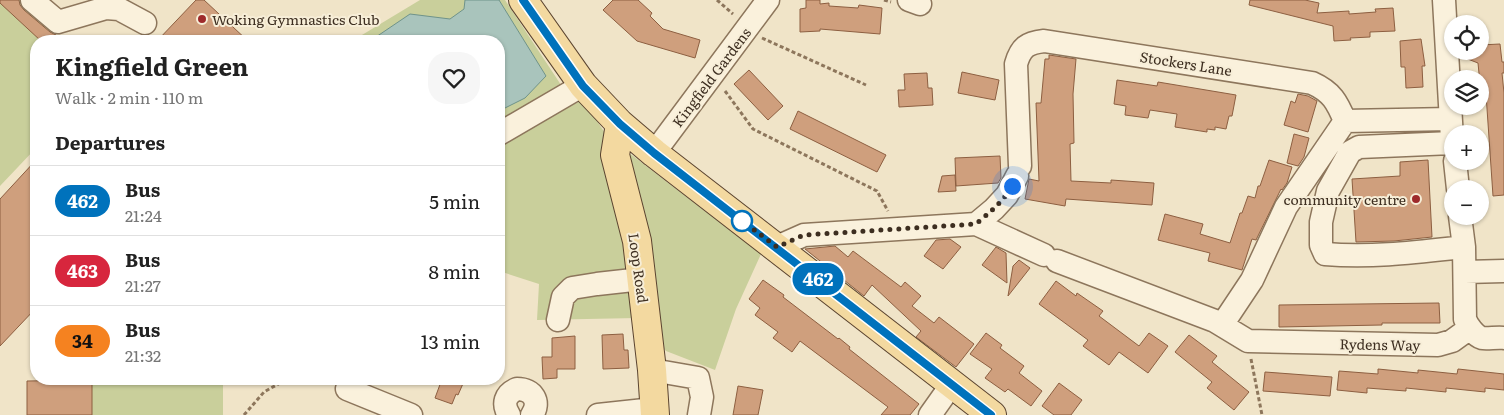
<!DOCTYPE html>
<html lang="en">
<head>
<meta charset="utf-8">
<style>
	:root { --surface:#fff; --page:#f6f6f6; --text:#222; --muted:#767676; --line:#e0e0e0 }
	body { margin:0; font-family:Literata,serif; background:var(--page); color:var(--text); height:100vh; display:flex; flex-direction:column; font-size:19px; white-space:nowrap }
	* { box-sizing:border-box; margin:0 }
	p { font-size:16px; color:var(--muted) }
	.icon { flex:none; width:28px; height:28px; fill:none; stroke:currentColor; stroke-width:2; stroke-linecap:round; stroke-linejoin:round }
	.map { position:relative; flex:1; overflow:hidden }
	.panel { position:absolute; left:30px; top:35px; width:475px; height:350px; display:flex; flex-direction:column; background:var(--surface); border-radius:20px; box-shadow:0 1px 4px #0004 }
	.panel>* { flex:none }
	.badge { padding:0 10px; border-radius:16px; font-size:18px; line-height:32px }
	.fabs { position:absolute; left:1444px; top:15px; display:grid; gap:10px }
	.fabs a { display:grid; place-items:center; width:45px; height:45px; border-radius:50%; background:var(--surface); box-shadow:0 1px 4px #0004; font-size:25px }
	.you { position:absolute; width:25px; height:25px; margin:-12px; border:4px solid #fff; border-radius:50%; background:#1a73e8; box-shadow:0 0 0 8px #1a73e833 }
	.map>.badge { position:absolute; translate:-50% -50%; box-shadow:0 0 0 2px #fff }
	h2 { padding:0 25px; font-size:19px; line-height:45px }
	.round { display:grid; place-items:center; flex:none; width:52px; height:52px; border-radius:20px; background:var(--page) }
	.headline { display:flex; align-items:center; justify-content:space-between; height:85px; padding:0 25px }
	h1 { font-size:24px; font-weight:700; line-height:38px }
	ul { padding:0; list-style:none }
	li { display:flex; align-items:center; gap:15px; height:70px; padding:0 25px; border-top:1px solid var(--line) }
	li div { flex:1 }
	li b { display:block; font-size:19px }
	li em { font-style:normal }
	li .badge { min-width:55px; font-weight:700; text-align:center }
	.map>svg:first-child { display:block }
	.green { fill:#c9cf9b }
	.water { fill:#a9c4bc; stroke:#6f938a }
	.building { fill:#cf9f7d; stroke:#8d5f41 }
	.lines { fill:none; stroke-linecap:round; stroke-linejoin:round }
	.minor-casing { stroke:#8d765c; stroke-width:25 }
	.major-casing { stroke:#5b4430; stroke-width:30 }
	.path { stroke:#8d765c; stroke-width:3; stroke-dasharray:4 2.5; stroke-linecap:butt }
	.minor { stroke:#faf1dc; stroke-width:22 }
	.major { stroke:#f3d9a0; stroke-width:28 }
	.line-casing { stroke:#fff; stroke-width:11 }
	.line { stroke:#0072bc; stroke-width:8 }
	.walk { stroke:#3d2e20; stroke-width:5; stroke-dasharray:0 9 }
	.poi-dot { fill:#9e2a2b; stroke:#f7eed8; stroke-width:2 }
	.stop-dot { fill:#fff; stroke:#0072bc; stroke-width:2.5 }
	.labels { text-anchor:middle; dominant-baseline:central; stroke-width:4; stroke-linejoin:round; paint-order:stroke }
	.poi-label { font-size:14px; fill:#3d2e20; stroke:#f7eed8; text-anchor:start }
	.street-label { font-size:14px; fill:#3d2e20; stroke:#f7eed8 }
</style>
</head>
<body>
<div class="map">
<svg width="1504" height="415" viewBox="0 0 1504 415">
	<rect width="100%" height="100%" fill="#f0e4c8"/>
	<path class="green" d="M0,0H20L63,41H36V148L0,186Z
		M420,0H505L563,88L499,123V41H352Z
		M583,100L607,136L761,254L736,309L715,370L666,351L637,318L537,320L539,284L499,271V142L511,134Z
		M92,385H223V415H92Z"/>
	<path class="water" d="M465,0H499L546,76L525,98L499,111V41H370L410,14L450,19L464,9Z"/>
	<path class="building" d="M0,0H19L20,5L24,10L50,32L56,35L63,41H41L0,3Z
		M196,0H204L248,41H157Z
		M613,0H638L652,13L650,16L663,29L700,40L695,58L637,41L603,10Z
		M806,0H820V4L829,3V6L858,8L859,5L882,8L880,34L820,29V31L800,32V9L806,8Z
		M1250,0H1305L1319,3L1317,13L1349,11V14L1376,12L1375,9L1393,8L1395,31L1370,32V37L1350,38L1351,40L1334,41L1333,26L1249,5Z
		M1421,39L1425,66H1422L1423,87L1406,88L1405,67H1401L1400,41Z
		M1500,44L1502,62H1504V73H1502L1504,93V195L1493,196L1486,94H1481L1478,63L1460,56V51H1480V45Z
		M1049,55L1076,59L1073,94L1074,143L1070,144L1071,181L1111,183V180L1154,183L1152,205L1066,199L1065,206L1025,199L1029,179L1039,181L1036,103H1041L1045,59H1049Z
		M749,70L783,106L768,120L734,84Z
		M962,72L999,80L995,100L958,93Z
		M927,73L928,88H932L933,105L899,107L898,90H905L904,74Z
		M1117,80L1157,86L1158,82L1236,95L1232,116H1229L1226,129L1215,127V130L1207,129V132L1175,127L1177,114L1150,110L1148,118L1125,115L1126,106L1114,104Z
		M1298,94L1308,96L1317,101L1308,132L1284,125L1291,101L1295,103Z
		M798,111L886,155L877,172L790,129Z
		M1294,134L1309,138L1304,157L1298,166L1287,163Z
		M1000,156L1001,178L998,183L956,186L955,158Z
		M36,160V308L0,346V199Z
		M1269,160L1292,167L1287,183L1282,190L1281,189L1256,240L1252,239L1242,270L1208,261L1210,253L1158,240L1165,214L1203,224L1200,234L1230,243L1240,213H1242L1248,196L1255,198L1258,186H1260Z
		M1428,160L1432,237L1394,241L1356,242L1352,179L1400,176V162Z
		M955,175L956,191L938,192L942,176Z
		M950,239L961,247L943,269L924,256L936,240Z
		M835,246L848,257L853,251L901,287L905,282L921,296L912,306L934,323L939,317L974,344L956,367L916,337L921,331L872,285L864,296L805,249Z
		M996,247L1006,253L1007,283L982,265Z
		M1019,260L1030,268L1008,296L1013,266Z
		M763,280L784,295L783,297L838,339L839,338L850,347L849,349L919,404L910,415H881L888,407L800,341L792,352L773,338L778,332L755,315L760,308L749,299Z
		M1056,281L1076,296L1077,293L1103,311L1099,316L1139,346L1149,333L1168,346L1148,373L1119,352L1109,365L1083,346L1088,340L1039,304Z
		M1439,303L1440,323H1382V325L1279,327V305Z
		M986,333L1002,345L1000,348L1024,366L1019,373L1042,391L1031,406L1008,389L1005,392L985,378L992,369L970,354Z
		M623,334L624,350H628L629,368L603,369L602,335Z
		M1189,335L1217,356L1212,362L1249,392L1234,410L1207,388L1212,382L1175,352Z
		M575,336V369H557V378L543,379L542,357H552V338Z
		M1378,369L1418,373V370L1457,374L1458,369L1504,374V390L1485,388V392L1446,388V392L1406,388V391L1367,388V393L1337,390L1339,371L1378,374Z
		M1265,372L1332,377L1330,396L1263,391Z
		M442,379H465L458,395L456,394L452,404L435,398Z
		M92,380V415H27V381Z
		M1059,383L1082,400L1071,415H1054L1042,406Z
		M738,386L763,390L758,415H733Z"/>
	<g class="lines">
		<defs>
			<path id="minor" d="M32,0L58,22L106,8L119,9L145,23
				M909,0L920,4
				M1444,0L1452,139
				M1345,121L1450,119
				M499,134L583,85
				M1452,143L1359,147L1350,152L1328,191L1321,222V245L1325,254C1372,258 1418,252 1464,247
				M654,153L768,0
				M1455,161L1458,189
				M1020,166L1016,64C1021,47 1027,43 1044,41L1312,83C1332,92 1337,102 1345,121
				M1460,216L1464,247L1465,319C1467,325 1475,336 1482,338C1487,339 1498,337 1504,338
				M976,224L1044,255
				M777,247L804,235L976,224L994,209L1007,195L1017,176
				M1057,261L1215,321L1248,341L1438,345L1452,341L1470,328
				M1465,272L1504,271
				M558,320L563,297L572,288L597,284L642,279
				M1222,325L1252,280L1286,207L1345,121
				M652,370L698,378L702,397L699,415
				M347,389L411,415
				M509,415C502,404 505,394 517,389C533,389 541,402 532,415
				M598,415L654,409
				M930,415L952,384"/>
			<path id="major" d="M523,0L583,85L620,124L654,153L992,415
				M620,124L615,155L637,241L652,370L655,415"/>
		</defs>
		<use href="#minor" class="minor-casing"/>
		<use href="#major" class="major-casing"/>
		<path class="path" d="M717,0L733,14
			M884,0L891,2
			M762,38L866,85
			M725,91L753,129L877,191L888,211
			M1251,359L1262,415
			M244,415L264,392L287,379"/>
		<use href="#minor" class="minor"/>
		<use href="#major" class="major"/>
	</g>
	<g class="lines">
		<defs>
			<path id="line" d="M523,0L583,86L620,124L654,153L991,415"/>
		</defs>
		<use href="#line" class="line-casing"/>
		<use href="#line" class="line"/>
		<path class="walk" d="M742,221L741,220L777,247L804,235L976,224C990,212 1003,202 1012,186"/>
	</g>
	<g class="poi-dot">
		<circle cx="202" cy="19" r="5"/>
		<circle cx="1416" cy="199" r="5"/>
	</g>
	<circle class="stop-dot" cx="742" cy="221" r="10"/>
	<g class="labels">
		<g class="poi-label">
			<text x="212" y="19">Woking Gymnastics Club</text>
			<text x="1406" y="199" text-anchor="end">community centre</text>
		</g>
		<g class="street-label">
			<text transform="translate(1186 63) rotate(9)">Stockers Lane</text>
			<text transform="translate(711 77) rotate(-53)">Kingfield Gardens</text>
			<text transform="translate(639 268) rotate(82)">Loop Road</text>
			<text transform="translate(1380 344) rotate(1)">Rydens Way</text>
		</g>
	</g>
</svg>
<div class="fabs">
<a><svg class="icon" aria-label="locate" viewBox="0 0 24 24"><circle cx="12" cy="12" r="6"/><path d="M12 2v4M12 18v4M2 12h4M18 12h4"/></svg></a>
<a><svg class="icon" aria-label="layers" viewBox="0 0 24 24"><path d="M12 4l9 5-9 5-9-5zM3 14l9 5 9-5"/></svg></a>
<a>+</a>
<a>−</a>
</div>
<div class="you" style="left:1012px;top:186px"></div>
<b class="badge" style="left:818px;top:279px;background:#0072bc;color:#fff">462</b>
<section class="panel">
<div class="headline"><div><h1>Kingfield Green</h1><p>Walk · 2 min · 110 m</p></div><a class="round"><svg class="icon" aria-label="heart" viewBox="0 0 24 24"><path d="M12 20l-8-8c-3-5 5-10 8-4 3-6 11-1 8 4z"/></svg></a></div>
<h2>Departures</h2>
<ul>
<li><span class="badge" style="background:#0072bc;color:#fff">462</span><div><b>Bus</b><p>21:24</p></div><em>5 min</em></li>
<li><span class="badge" style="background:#d7263d;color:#fff">463</span><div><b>Bus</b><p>21:27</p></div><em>8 min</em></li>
<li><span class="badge" style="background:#f58220;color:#111">34</span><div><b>Bus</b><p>21:32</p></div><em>13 min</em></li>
</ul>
</section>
</div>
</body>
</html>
